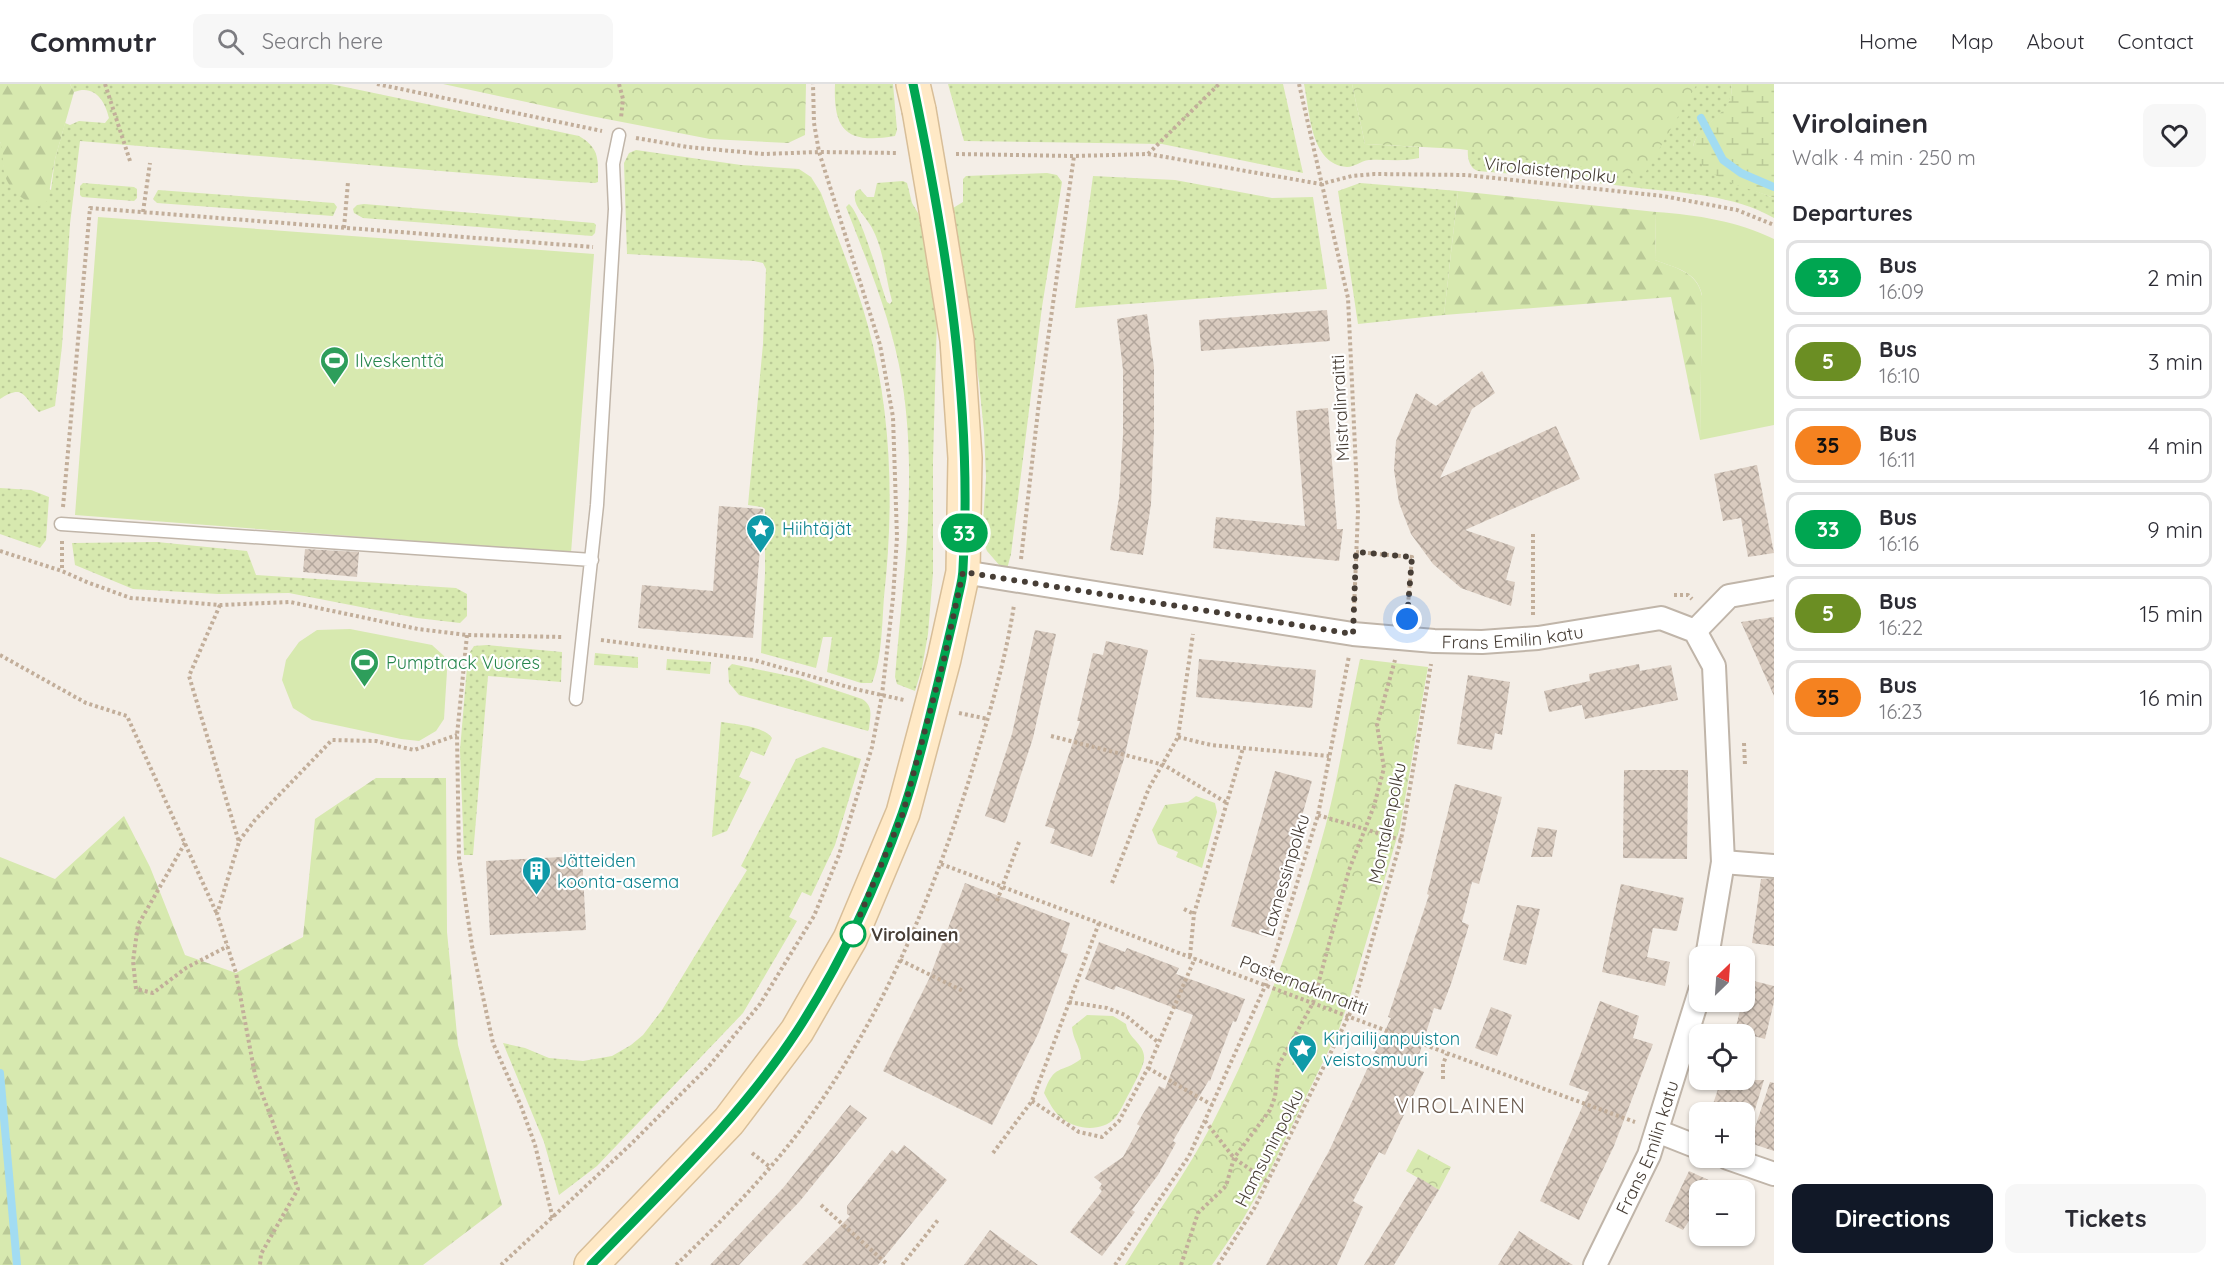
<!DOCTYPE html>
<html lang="en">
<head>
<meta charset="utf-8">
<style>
	:root { --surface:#fff; --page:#f7f7f7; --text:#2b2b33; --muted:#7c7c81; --line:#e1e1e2; --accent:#111827 }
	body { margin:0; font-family:Quicksand,sans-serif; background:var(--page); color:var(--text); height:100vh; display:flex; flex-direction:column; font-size:22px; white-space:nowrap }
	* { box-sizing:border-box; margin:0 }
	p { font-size:20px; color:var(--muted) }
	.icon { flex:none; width:33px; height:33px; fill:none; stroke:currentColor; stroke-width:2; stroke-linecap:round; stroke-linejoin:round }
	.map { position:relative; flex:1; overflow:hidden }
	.panel { display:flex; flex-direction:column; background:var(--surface); width:450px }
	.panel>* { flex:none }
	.badge { padding:0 12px; border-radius:20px; font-size:21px; line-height:39px }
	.needle { width:39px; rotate:25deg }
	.buttons { position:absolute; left:1689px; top:862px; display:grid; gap:12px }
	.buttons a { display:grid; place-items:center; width:66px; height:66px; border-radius:12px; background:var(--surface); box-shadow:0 2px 4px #0004; font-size:30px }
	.you { position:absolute; width:30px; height:30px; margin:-15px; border:4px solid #fff; border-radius:50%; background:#1a73e8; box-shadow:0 0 0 9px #1a73e833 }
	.map>.badge { position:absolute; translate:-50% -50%; box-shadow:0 0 0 3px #fff }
	h2 { padding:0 18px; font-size:22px; line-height:54px }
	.round { display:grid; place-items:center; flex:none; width:63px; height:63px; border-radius:12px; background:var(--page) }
	.headline { display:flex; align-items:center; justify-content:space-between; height:102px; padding:0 18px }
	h1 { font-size:28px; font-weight:700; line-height:45px }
	.primary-button { display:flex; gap:12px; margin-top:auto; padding:12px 18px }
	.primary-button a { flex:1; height:69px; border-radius:12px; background:var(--accent); color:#fff; font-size:24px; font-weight:700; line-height:69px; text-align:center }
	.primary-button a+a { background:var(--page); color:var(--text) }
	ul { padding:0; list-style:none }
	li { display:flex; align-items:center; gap:18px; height:75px; margin:0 12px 9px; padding:0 6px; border:3px solid var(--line); border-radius:12px }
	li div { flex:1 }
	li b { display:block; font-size:22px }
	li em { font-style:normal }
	li .badge { min-width:66px; font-weight:700; text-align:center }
	header { display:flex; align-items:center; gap:36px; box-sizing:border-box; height:84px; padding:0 30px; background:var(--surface); border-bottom:2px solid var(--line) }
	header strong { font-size:28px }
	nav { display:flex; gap:33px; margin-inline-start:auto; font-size:21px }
	.search { width:420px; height:54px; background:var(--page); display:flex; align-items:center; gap:15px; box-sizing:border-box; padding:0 21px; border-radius:12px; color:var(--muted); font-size:22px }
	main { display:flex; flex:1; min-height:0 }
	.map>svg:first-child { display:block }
	.grass { fill:url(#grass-dots) }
	.forest { fill:url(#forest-firs) }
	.wetland { fill:url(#wetland-marsh) }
	.park { fill:url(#park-crowns) }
	.garden { fill:#d7e9af }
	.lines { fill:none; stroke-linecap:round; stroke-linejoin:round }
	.stream { stroke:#a2dcf2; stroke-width:8 }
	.building { fill:url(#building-cross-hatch) }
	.service-casing { stroke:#c0b5a9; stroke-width:15 }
	.minor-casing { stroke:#c0b5a9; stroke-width:26 }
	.secondary-casing { stroke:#d8be98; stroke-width:36 }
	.path { stroke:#c2ae9a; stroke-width:4; stroke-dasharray:3 3; stroke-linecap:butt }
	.service { stroke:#fff; stroke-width:12 }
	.minor { stroke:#fff; stroke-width:22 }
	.secondary { stroke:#ffe9c6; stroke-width:33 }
	.secondary-bridge-casing { stroke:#d8be98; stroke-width:36; stroke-linecap:butt }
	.secondary-bridge { stroke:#ffe9c6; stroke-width:33 }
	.line-casing { stroke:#fff; stroke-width:14 }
	.line { stroke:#00a651; stroke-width:9 }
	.walk { stroke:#473e36; stroke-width:6; stroke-dasharray:0 10.8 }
	.stop-dot { fill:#fff; stroke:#00a651; stroke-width:3 }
	.labels { text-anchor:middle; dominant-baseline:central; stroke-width:4.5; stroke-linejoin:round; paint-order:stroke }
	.street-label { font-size:18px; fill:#473e36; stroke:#fff }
	.leisure-label { font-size:18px; fill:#27864d; stroke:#fff; text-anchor:start }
	.culture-label { font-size:18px; fill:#0d838f; stroke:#fff; text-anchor:start }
	.stop-label { font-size:18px; font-weight:bold; fill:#473e36; stroke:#fff; text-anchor:start }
	.neighbourhood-label { font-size:20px; letter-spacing:1.5px; fill:#6a5a4d; stroke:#fff }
</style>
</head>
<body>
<header>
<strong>Commutr</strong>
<div class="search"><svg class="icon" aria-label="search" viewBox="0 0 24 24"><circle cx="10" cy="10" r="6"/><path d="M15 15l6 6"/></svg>Search here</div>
<nav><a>Home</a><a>Map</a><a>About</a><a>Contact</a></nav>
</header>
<main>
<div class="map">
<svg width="1774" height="1181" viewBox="0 0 1774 1181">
	<defs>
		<pattern id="grass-dots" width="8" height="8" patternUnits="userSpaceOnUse" patternTransform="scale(1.5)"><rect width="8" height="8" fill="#d7e9af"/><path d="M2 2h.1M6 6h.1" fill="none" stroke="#bac997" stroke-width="1.8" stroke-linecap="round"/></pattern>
		<pattern id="forest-firs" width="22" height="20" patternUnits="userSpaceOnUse" patternTransform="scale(1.5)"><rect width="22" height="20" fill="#d7e9af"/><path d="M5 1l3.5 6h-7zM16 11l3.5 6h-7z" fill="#bac997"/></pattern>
		<pattern id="wetland-marsh" width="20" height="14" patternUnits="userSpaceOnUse" patternTransform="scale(1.5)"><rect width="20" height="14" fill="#d7e9af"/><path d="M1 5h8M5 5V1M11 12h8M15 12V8" fill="none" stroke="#bac997"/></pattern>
		<pattern id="park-crowns" width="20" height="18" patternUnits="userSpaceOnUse" patternTransform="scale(1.5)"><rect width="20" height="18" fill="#d7e9af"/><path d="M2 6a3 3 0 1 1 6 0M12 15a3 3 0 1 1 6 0" fill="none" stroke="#bac997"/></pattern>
		<pattern id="building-cross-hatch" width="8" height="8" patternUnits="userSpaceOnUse" patternTransform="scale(1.5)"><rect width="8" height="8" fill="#d9cbbf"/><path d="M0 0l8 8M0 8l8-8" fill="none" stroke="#b2a69c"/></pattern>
	</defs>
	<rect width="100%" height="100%" fill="#f4eee7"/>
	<path class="grass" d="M70,0H331L579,52C600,64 598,76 598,98L595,99L561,97L80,57L70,140L62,262L55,322L39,328C23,314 25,299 0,315V58L3,63V82L51,106L55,75L65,39L70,41L79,37L105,39L109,34C105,17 95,0 74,8Z
		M835,0H893L897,46L895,52C847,60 833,47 835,0Z
		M948,0H1283L1303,89L1162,60L964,57Z
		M1304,0H1352L1365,60L1419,63V74C1403,78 1385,75 1369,76C1360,77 1355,83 1347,83C1310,80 1310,28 1304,0Z
		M1660,0H1731C1737,31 1700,37 1693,62L1756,107L1774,114V134C1734,111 1683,109 1639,104C1585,97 1532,91 1478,87C1469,84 1467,73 1468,64Z
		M636,66L741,81L799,85L811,93L821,109C837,153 856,197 868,242C892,330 894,423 884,513C882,539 882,576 872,599H861L827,588L832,553H823L816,584L761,569L765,489V425L762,423L748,421L763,260L766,185L763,179L754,177L627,170L624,79L629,69Z
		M1047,89L1057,91L1062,98L1042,223L1011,470L1007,485L1000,482L987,467L982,454L986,393L984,348L979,298L953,124L963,118V95L966,92Z
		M1093,92L1175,96L1272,114L1313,113L1327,205L1075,224Z
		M903,97L907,99L912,119L918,129L927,165L937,233L933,377V489L928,550L922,584L915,607L897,600L895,593C903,495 918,395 902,297C892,236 868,180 846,123L849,120C863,133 879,197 887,218L890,220L892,217C885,192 884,166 872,144C866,132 850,120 856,107L860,105L867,113H874L877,99Z
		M83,99L134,103L137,105V114L134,117L82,113L80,111V102Z
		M1360,99L1458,107L1444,231L1358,240L1338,107Z
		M158,106L334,119L337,123L333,132L157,119L153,115Z
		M364,120L594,139L596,141L595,149L592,152L363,134L354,129L353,125L357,121Z
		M0,404L31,406L49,413L46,456L40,464L0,450Z
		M157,458L247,467L256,491L456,504L467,510V532L460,539L417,534L289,509L218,510L133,505L75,481L72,459Z
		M487,561L562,568L561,598L488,592L473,771H464L460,666L468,571L474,562Z
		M595,569L638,573V584L594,581Z
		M667,575L711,578L710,590L666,586Z
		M732,580L799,594L862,615C874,622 870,633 869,645L868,647L739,611L729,599L728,584Z
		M721,638C734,640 764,642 772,654L764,672L751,667L739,693L751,698L727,747L712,753Z
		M823,663L861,675L835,761L811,812L802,808L789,833L797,837L743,929L597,1082L559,1111L544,1058L503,959L525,964L549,974L583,977L612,972L631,961L643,951L662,926L747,786L741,782L796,675Z"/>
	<path class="forest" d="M0,0H70L74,8L55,75L48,115L45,120L39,122C20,116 4,102 3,81C2,73 4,65 0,58Z
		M1458,107L1656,128L1655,176C1675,184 1697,187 1702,212L1700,356L1671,213L1444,231Z
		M376,694H446L447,848L458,961L502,1121L423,1181H0V773L55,795L124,732L150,783L185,871L236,889L303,853L315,735Z"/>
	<path class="wetland" d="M1731,0H1774V114C1747,103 1705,96 1693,67C1693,38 1737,33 1731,0Z"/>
	<path class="park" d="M443,0H806L805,51L788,59L710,55L591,32Z
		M1352,0H1697L1644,91L1460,65L1365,60Z
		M1360,575L1428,583L1400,743L1349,916L1339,945L1267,1093L1242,1137L1212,1181H1125C1154,1133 1187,1088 1213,1038C1262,943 1298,843 1326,740C1340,686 1348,630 1360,575Z
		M1196,712L1215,719L1217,728L1202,784L1176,773L1178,768L1158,760L1152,746L1165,721L1188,718Z
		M1087,931L1113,932L1126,940C1128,955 1146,960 1144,976C1142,986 1135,997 1131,1006C1126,1014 1121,1027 1115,1034C1102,1048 1077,1046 1063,1035C1054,1029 1049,1018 1044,1009C1054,979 1061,990 1081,975C1080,962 1073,956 1072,943Z
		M1418,1065L1451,1083L1439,1106L1406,1087Z"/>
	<path class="garden" d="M1656,128C1698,131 1736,137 1774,155V341L1700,356L1702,211C1697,187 1675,184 1655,176Z
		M98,133L594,170L571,469L75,431Z
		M350,545L432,561L444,572L447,587L444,635L436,647L419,657L401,655L312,636L293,624L282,596L286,576L299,558L317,546Z"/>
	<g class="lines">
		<path class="stream" d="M1701,34L1723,76L1741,89L1774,103
			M0,989L17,1181"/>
	</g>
	<path class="building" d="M1327,226L1330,257L1201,267L1199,236Z
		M1147,230L1154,283V347L1151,420L1143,471L1110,466L1119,414L1123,351V286L1117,235Z
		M1482,287L1495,309L1472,325L1440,394L1556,342L1580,395L1465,446L1515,463L1506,496L1515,498L1511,522L1461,504L1433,480L1411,450L1399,419L1394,386L1396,357L1416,309L1436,322Z
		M1328,324L1337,445H1343L1339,477L1213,464L1216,433L1305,442L1296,327Z
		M1757,381L1774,469L1748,473L1741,434L1723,437L1714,390Z
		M719,422L763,425L753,554L638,544L642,501L713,507Z
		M305,465L359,468L357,493L303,488Z
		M1774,533V612L1741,538Z
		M1035,546L1056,550L1033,654L1005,739L985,732L1012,650Z
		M1106,557L1148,566L1124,675L1092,773L1050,759L1055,745L1045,742L1080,637H1077L1093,569L1103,571Z
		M1199,575L1316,586L1312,624L1196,613Z
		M1639,580L1640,587L1671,581L1678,616L1585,635L1582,621L1549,628L1544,607L1590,597L1589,590Z
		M1468,591L1510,598L1502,651L1495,649L1492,666L1457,660Z
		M1624,686H1688L1687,775L1623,774Z
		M1275,687L1312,697L1267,853L1231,842Z
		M1455,700L1502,713L1479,800L1472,798L1462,838L1469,841L1452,897L1441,926L1434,924L1417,977L1415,984L1424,988L1385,1071L1379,1068L1353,1117L1363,1123L1337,1181H1266L1329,1067L1391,934L1388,933L1429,811L1427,810Z
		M1538,743L1557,746L1552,773H1531Z
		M582,772L586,846L490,851L486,777Z
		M1761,795H1774V862L1752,859Z
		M965,799L1070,839L1061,868L1068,870L1039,948L992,1041L883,987L929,895Z
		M1621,800L1684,814L1677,847L1653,844L1647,873L1670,878L1665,902L1602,888Z
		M1517,821L1540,825L1526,881L1503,876Z
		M1099,858L1125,868L1127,864L1179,884L1176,890L1245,915L1236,938L1233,937L1210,997L1209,996L1173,1057L1176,1059L1158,1091L1132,1126L1135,1128L1102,1172L1070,1148L1102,1107L1099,1104L1102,1100L1094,1093L1123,1073L1140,1042L1137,1040L1159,1002L1165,1005L1193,931L1116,902L1114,906L1085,895Z
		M1754,897L1774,902V918L1765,955L1735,947L1742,918H1744V913L1750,914Z
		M1600,917L1639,932L1633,954L1653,960L1614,1062L1579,1136L1540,1117L1589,1008L1569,1001Z
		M1491,923L1512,931L1497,972L1475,964Z
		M1721,996H1764L1754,1029H1710Z
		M1770,998L1774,999V1067L1750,1059Z
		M850,1021L867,1034L800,1117L739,1181H710L783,1104Z
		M904,1061L947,1096L878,1181H802L850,1132L847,1130V1122L892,1066L897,1070Z
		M1689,1087L1713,1098L1708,1107H1700V1120L1683,1146L1665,1137Z
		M1418,1093L1439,1106L1394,1181H1364Z
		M990,1146L1038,1181H964Z
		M1519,1147L1533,1156L1573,1181H1498Z"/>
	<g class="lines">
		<defs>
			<path id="service" d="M61,440L592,476
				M576,615L597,421L615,125L613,80L619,51"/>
			<g id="minor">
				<path id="s1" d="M963,488L1353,550L1434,557L1482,558L1538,554L1661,534L1695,547L1714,582L1723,778L1707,873"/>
				<path d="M1695,547L1729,512L1774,504"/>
				<path d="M1723,778L1774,782"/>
				<path d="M1657,1047L1700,1064"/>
				<path d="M1728,1074L1774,1090"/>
				<path id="s2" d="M1595,1181L1649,1071L1700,907"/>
			</g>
			<path id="secondary" d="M913,0L919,26
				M591,1181L729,1037L797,947L850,855L903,729L944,575L963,488L965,374L957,256L937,132"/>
		</defs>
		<use href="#service" class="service-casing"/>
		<use href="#minor" class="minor-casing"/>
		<use href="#secondary" class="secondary-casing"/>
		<path class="path" d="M105,0L130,77
			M377,0L602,47
			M619,0L623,15L621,34
			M1299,0L1348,214L1358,427L1354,526
			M636,54L688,63L764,70L819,68L897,69
			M956,70L1074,72L1148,70L1321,100L1352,92L1374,90L1466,91L1663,112L1737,126L1774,141
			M1148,70L1219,0
			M143,128L150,79
			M344,144L348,98
			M63,423L90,124L593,163
			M62,457V487
			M0,467L62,487L89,499L131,514L220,521L290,518L418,545L467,551L563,553
			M1356,468L1412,473L1407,533
			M1021,475L1039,318L1074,72
			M1674,511H1688L1692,515
			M220,521L189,592L239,758L217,830L236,889L255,991L298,1105L261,1170L260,1181
			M1533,531V450
			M467,551L457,651L459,774L472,862L493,959L521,1022L535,1061L553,1135
			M601,556L754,576L855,605L904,616
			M0,571L86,619L127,632L217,830
			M959,629L988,635
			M1051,652L1164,681L1227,719
			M1178,653L1211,661L1329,672
			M1744,659L1745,681
			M1318,731L1401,756
			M239,757L255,736L332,656L376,657L414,666L457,651
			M185,759L138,841L133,877L136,905L153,909L186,884L228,862
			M941,780C1172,866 1403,954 1635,1038
			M1112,799L1149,704L1178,653L1193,550
			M997,817L1019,758
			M1184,825L1194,830
			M1190,872L1194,830L1243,664
			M900,876L963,907
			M1069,918L1107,924L1125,931L1159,959
			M1148,984L1212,1021
			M1443,995V980L1447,970
			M1032,1017L1079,1048L1102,1053L1119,1037L1148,984L1195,874
			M1205,1037L1234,1074L1268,1098
			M752,1069L770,1083
			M993,1069L1032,1017L1099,839
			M821,1121L888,1181
			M501,1181L629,1062L709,982L760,920L814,832L839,771L872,663L882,611L893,514L897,453L893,333L880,261L819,68L814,39L813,0
			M676,1181C724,1135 771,1087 810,1033C886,926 936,804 974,680C990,628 1006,574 1014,521
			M902,1181L938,1136
			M1115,1181L1189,1072L1266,900L1318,731L1349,572
			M1181,1181L1198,1129L1226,1102L1234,1074L1270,1026L1275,1013L1278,982L1313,919L1349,786L1374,722L1384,684L1377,641L1395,576
			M1218,1181L1255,1123L1353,923L1401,756L1431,580"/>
		<use href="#service" class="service"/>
		<use href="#minor" class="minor"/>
		<use href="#secondary" class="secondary"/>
		<defs>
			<path id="secondary-bridge" d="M919,26L937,132"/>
		</defs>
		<use href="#secondary-bridge" class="secondary-bridge-casing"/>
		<use href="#secondary-bridge" class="secondary-bridge"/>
	</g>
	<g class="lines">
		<defs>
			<path id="line" d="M591,1181C663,1106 740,1034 797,947C841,879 875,806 902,730C917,688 927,643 938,599C944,573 950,548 956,523C958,510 963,497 963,484C973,323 946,158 913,0"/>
		</defs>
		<use href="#line" class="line-casing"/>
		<use href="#line" class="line"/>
		<path class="walk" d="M853,850L850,855L903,729L944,575L963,488L1353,550L1356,468L1412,473L1407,535"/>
	</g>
	<defs>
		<symbol id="stadium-pin" viewBox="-11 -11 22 30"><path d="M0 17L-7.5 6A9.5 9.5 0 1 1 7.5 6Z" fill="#2e9e5b" stroke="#fff"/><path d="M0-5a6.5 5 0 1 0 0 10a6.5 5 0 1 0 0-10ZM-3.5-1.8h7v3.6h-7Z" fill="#fff"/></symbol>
		<symbol id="sight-pin" viewBox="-11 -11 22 30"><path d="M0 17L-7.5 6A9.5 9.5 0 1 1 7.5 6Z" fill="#0f9aa8" stroke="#fff"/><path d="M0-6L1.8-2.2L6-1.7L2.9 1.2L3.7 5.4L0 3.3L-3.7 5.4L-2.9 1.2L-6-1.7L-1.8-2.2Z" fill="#fff"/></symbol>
		<symbol id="building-pin" viewBox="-11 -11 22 30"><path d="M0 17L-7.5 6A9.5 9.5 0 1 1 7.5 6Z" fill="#0f9aa8" stroke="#fff"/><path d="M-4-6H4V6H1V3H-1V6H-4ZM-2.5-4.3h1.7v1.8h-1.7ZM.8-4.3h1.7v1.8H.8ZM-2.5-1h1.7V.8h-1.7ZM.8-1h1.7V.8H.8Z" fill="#fff"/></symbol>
	</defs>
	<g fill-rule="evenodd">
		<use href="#stadium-pin" x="318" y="260" width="33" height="45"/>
		<use href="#sight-pin" x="744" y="428" width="33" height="45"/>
		<use href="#stadium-pin" x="348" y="562" width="33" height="45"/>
		<use href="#building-pin" x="520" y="770" width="33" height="45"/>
		<use href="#sight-pin" x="1286" y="948" width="33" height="45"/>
	</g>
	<circle class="stop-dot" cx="853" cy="850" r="12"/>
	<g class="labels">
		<g class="street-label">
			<text transform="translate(1550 86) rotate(6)">Virolaistenpolku</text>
			<text transform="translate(1340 324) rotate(-93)">Mistralinraitti</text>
			<text stroke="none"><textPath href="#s1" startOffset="555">Frans Emilin katu</textPath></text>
			<text transform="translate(1387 739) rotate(-78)">Montalenpolku</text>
			<text transform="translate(1285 791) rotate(-73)">Laxnessinpolku</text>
			<text transform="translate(1304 901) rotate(21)">Pasternakinraitti</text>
			<text stroke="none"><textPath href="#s2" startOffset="129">Frans Emilin katu</textPath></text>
			<text transform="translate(1269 1064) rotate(-63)">Hamsuninpolku</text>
		</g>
		<g class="leisure-label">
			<text x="355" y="276">Ilveskenttä</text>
			<text x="386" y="578">Pumptrack Vuores</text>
		</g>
		<g class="culture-label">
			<text x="782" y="444">Hiihtäjät</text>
			<text x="557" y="776">Jätteiden<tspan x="557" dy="21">koonta-asema</tspan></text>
			<text x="1323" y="954">Kirjailijanpuiston<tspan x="1323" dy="21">veistosmuuri</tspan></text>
		</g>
		<g class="stop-label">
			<text x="871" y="850">Virolainen</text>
		</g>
		<g class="neighbourhood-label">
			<text x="1461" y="1021">VIROLAINEN</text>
		</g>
	</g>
</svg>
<div class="buttons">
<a><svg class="needle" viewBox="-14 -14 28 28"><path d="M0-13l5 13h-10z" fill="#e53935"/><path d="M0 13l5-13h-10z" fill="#7c7c81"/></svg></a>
<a><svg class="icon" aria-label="locate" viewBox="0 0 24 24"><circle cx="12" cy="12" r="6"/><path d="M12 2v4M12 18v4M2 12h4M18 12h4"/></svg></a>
<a>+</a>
<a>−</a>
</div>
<div class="you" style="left:1407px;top:535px"></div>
<b class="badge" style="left:964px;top:449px;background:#00a651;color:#fff">33</b>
</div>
<section class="panel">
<div class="headline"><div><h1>Virolainen</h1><p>Walk · 4 min · 250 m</p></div><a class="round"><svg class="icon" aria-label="heart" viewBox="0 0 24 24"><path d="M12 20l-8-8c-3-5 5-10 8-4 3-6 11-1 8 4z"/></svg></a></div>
<h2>Departures</h2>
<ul>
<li><span class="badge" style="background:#00a651;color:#fff">33</span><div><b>Bus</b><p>16:09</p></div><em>2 min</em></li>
<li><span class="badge" style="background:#6b8e23;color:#fff">5</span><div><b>Bus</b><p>16:10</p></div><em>3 min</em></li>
<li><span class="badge" style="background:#f58220;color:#111">35</span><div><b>Bus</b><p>16:11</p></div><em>4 min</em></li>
<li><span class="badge" style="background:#00a651;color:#fff">33</span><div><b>Bus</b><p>16:16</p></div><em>9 min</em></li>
<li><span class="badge" style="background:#6b8e23;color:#fff">5</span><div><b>Bus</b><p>16:22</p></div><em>15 min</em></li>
<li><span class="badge" style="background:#f58220;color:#111">35</span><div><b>Bus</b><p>16:23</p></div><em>16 min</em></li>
</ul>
<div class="primary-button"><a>Directions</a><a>Tickets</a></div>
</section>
</main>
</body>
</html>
